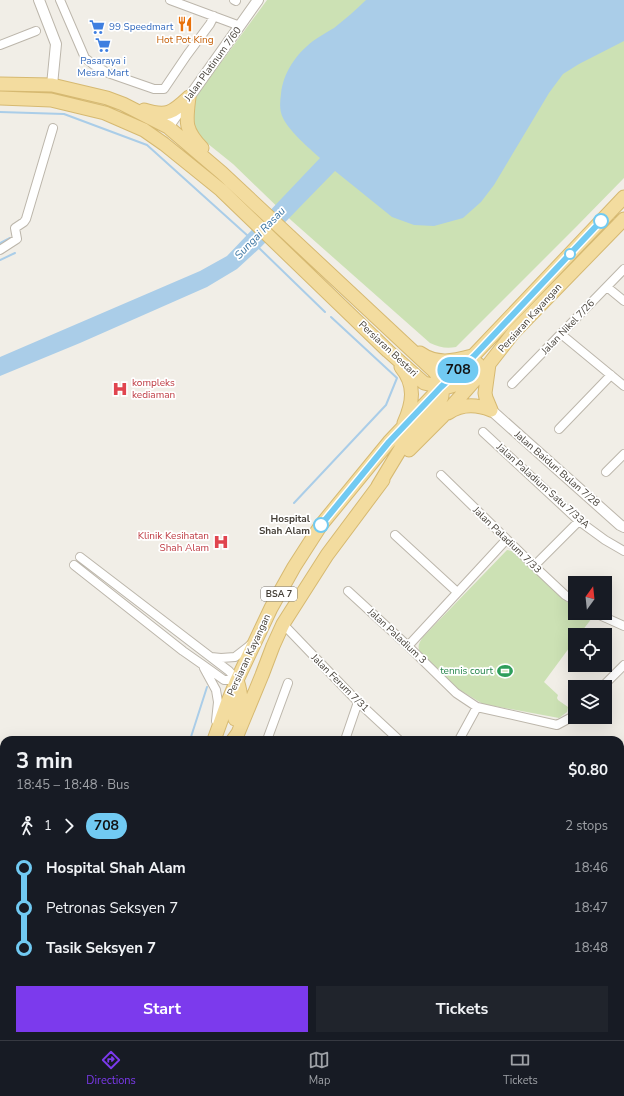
<!DOCTYPE html>
<html lang="en">
<head>
<meta charset="utf-8">
<style>
	:root { --surface:#171b24; --page:#20242c; --text:#f1f3f6; --muted:#9ea1a6; --line:#363941; --accent:#7c3aed }
	body { margin:0; font-family:"Nunito Sans",sans-serif; background:var(--page); color:var(--text); height:100vh; display:flex; flex-direction:column; font-size:15px; white-space:nowrap }
	* { box-sizing:border-box; margin:0 }
	p { font-size:13px; color:var(--muted) }
	.icon { flex:none; width:22px; height:22px; fill:none; stroke:currentColor; stroke-width:2; stroke-linecap:round; stroke-linejoin:round }
	.map { position:relative; flex:1; overflow:hidden }
	.drawer { position:absolute; left:0px; top:736px; width:624px; height:304px; display:flex; flex-direction:column; background:var(--surface); border-radius:12px 12px 0 0; box-shadow:0 4px 16px #0002 }
	.drawer>* { flex:none }
	.badge { padding:0 8px; border-radius:13px; font-size:14px; line-height:26px }
	.needle { width:26px; rotate:15deg }
	.controls { position:absolute; left:568px; top:576px; display:grid; gap:8px }
	.controls a { display:grid; place-items:center; width:44px; height:44px; border-radius:0px; background:var(--surface); box-shadow:0 4px 16px #0002; font-size:20px }
	.map>.badge { position:absolute; translate:-50% -50%; box-shadow:0 0 0 2px #fff }
	.legs { display:flex; align-items:center; gap:6px; height:44px; padding:0 16px; font-size:13px }
	.legs p { margin-inline-start:auto }
	.headline { display:flex; align-items:center; justify-content:space-between; height:68px; padding:0 16px }
	h1 { font-size:22px; font-weight:700; line-height:30px }
	.action { display:flex; gap:8px; margin-top:auto; padding:8px 16px }
	.action a { flex:1; height:46px; border-radius:0px; background:var(--accent); color:#fff; font-size:16px; font-weight:700; line-height:46px; text-align:center }
	.action a+a { background:var(--page); color:var(--text) }
	ul { padding:0 16px; list-style:none }
	li { display:flex; align-items:center; gap:14px; height:40px; font-size:15px }
	li i { display:grid; place-items:center; width:6px; height:100%; margin:0 5px; background:currentColor }
	li i::after { content:''; width:10px; height:10px; margin:-5px; border:3px solid; border-radius:50%; background:var(--surface) }
	li p { margin-inline-start:auto }
	li:first-child i { background:linear-gradient(#0000 50%,currentColor 0) }
	li:last-child i { background:linear-gradient(currentColor 50%,#0000 0) }
	.menu { display:flex; justify-content:space-around; align-items:center; height:56px; border-top:1px solid var(--line); background:var(--surface); font-size:11px; color:var(--muted) }
	.menu a { display:grid; justify-items:center; gap:2px }
	.menu .selected { color:var(--accent) }
	.map>svg:first-child { display:block }
	.green { fill:#cce1b4 }
	.water { fill:#aacde8 }
	.lines { fill:none; stroke-linecap:round; stroke-linejoin:round }
	.stream { stroke:#aacde8; stroke-width:2 }
	.minor-casing { stroke:#bcb6ab; stroke-width:10 }
	.tertiary-casing { stroke:#bcb6ab; stroke-width:12 }
	.primary-casing { stroke:#d6b971; stroke-width:15 }
	.minor { stroke:#fff; stroke-width:8 }
	.tertiary { stroke:#fff; stroke-width:10 }
	.primary { stroke:#f3dc9f; stroke-width:13 }
	.line-1-casing { stroke:#fff; stroke-width:9 }
	.line-1 { stroke:#71caf2; stroke-width:6 }
	.stop-1-dot { fill:#fff; stroke:#71caf2; stroke-width:2 }
	.labels { text-anchor:middle; dominant-baseline:central; stroke-width:3.5; stroke-linejoin:round; paint-order:stroke }
	.shield { fill:#fff; stroke:#7c7973; stroke-width:1 }
	.shield-label { font-size:9px; font-weight:bold; fill:#443f37 }
	.shop-label { font-size:10px; fill:#366cbe; stroke:#fff; text-anchor:start }
	.food-label { font-size:10px; fill:#c56008; stroke:#fff }
	.street-label { font-size:10px; fill:#443f37; stroke:#fff }
	.health-label { font-size:10px; fill:#be3a42; stroke:#fff; text-anchor:start }
	.stop-label { font-size:10px; font-weight:bold; fill:#443f37; stroke:#fff; text-anchor:end }
	.leisure-label { font-size:10px; fill:#27864d; stroke:#fff; text-anchor:end }
	.water-label { font-size:11px; font-style:italic; fill:#3c76a3; stroke:#fff }
</style>
</head>
<body>
<div class="map">
<svg width="624" height="1040" viewBox="0 0 624 1040">
	<rect width="100%" height="100%" fill="#f1eee7"/>
	<path class="green" d="M267,0H624V178L577,226L456,347C446,349 439,347 430,343L292,221L233,164L197,135L190,125L194,99Z
		M507,550L512,551L567,602L575,606V613H589L592,616V618L579,635H575V640L544,682L558,695L557,698L558,700L568,707L567,712L559,718L483,704L458,689L420,652C417,646 419,643 423,637Z"/>
	<path class="water" d="M366,0H624V41L579,64L563,74L549,93L494,185L481,202L463,218L434,226L414,225L392,217L335,171L261,247L237,269L207,287L80,343L0,376V357L200,271L227,256L320,158C309,148 289,131 283,118C279,110 280,102 281,94C283,73 296,54 313,41C320,36 327,32 334,28C345,19 356,10 366,0Z"/>
	<g class="lines">
		<path class="stream" d="M0,112L64,114L147,145L248,236
			M0,243L10,238
			M258,247L325,312
			M0,260L15,253
			M294,503L386,405L397,378L331,317
			M190,740L207,687
			M102,1040L103,1036"/>
		<defs>
			<path id="minor" d="M60,0L85,58L94,65L108,73L154,89H164L187,55L210,24L214,16
				M170,0L240,26
				M234,0L236,1
				M0,45L36,31
				M0,250L17,239L15,228L24,222L26,219L53,128
				M607,287L624,301
				M561,334L624,386
				M512,384L624,269
				M559,429L611,375
				M483,432L579,521L605,540L624,551
				M606,472L624,454
				M441,475L531,563L565,595L575,601
				M395,535L457,592
				M80,557L229,671L237,680
				M74,565L183,651L203,665L224,680H237
				M534,566L579,521
				M348,591L408,646L456,693L477,707L557,725L572,717L575,713
				M595,613L624,626
				M283,624L358,702L399,740
				M408,646L506,540
				M211,657L221,658L235,657L248,647L250,645
				M204,668L216,690L218,702L216,721
				M602,687L624,665
				M267,740L288,683
				M345,740L358,702
				M459,740L477,707
				M620,771L624,767
				M0,792L4,793
				M0,883L4,884
				M0,980L4,981
				M0,1038L4,1023
				M91,1040L92,1036"/>
			<path id="tertiary" d="M39,0L56,44L52,85
				M168,127L258,0
				M491,410L620,525L624,527
				M620,998L624,997
				M448,1040L460,1036"/>
			<path id="primary" d="M0,84L52,85L107,98L123,104L168,127L222,173L435,372C439,378 443,388 442,396C442,398 440,400 439,403L401,448L378,486
				M189,97C186,122 184,129 202,148
				M0,98L51,100L105,113L144,130L164,144L221,190L388,351L424,383L441,387H448L458,384L478,364
				M144,110C167,117 172,113 189,97
				M420,353C437,365 453,361 472,356
				M489,364L485,393L486,398L491,410
				M401,367C416,385 413,403 404,423
				M448,413C461,404 476,404 491,410
				M409,450L442,417L467,389L489,364L514,332L624,219
				M235,719C241,701 243,699 237,680
				M214,740L227,704L237,680L271,608L294,567L321,525L389,442L441,387L473,356L624,197
				M233,740L238,733L262,675L273,646L283,624L327,555L383,480
				M127,1040L128,1036
				M145,1040L146,1036"/>
		</defs>
		<use href="#minor" class="minor-casing"/>
		<use href="#tertiary" class="tertiary-casing"/>
		<use href="#primary" class="primary-casing"/>
		<use href="#minor" class="minor"/>
		<use href="#tertiary" class="tertiary"/>
		<use href="#primary" class="primary"/>
	</g>
	<g class="lines">
		<defs>
			<path id="line-1" d="M321,525L389,442L441,387L474,356L601,221"/>
		</defs>
		<use href="#line-1" class="line-1-casing"/>
		<use href="#line-1" class="line-1"/>
	</g>
	<defs>
		<symbol id="restaurant-bare" viewBox="-9 -9 18 18"><path d="M-5-6h1v4h1v-4h1v4h1v-4h1v5L-1.5 .5V6h-2V.5L-5-1ZM5-6V6H3V1.5H1.5Q1.5-4 5-6Z" fill="#e8710a" stroke="#fff" stroke-width="2.5" paint-order="stroke"/></symbol>
		<symbol id="supermarket-bare" viewBox="-9 -9 18 18"><path d="M-6-5.5h2.5l.6 2H6L4.5 2H-2.5L-4.4-4H-6ZM-1.5 3.2a1.3 1.3 0 1 0 .1 0ZM3 3.2a1.3 1.3 0 1 0 .1 0Z" fill="#3f7fe0" stroke="#fff" stroke-width="2.5" paint-order="stroke"/></symbol>
		<symbol id="hospital-bare" viewBox="-9 -9 18 18"><path d="M-5-5h3v3.5h4V-5h3V5h-3V1.5h-4V5h-3Z" fill="#e0444e" stroke="#fff" stroke-width="2.5" paint-order="stroke"/></symbol>
		<symbol id="stadium-bare" viewBox="-9 -9 18 18"><path d="M0-5a6.5 5 0 1 0 0 10a6.5 5 0 1 0 0-10ZM-3.5-1.8h7v3.6h-7Z" fill="#2e9e5b" stroke="#fff" stroke-width="2.5" paint-order="stroke"/></symbol>
	</defs>
	<g fill-rule="evenodd">
		<use href="#restaurant-bare" x="174" y="13" width="22" height="22"/>
		<use href="#supermarket-bare" x="86" y="16" width="22" height="22"/>
		<use href="#supermarket-bare" x="92" y="34" width="22" height="22"/>
		<use href="#hospital-bare" x="109" y="378" width="22" height="22"/>
		<use href="#hospital-bare" x="210" y="531" width="22" height="22"/>
		<use href="#stadium-bare" x="494" y="660" width="22" height="22"/>
	</g>
	<g class="stop-1-dot">
		<circle cx="601" cy="221" r="7"/>
		<circle cx="570" cy="254" r="5"/>
		<circle cx="321" cy="525" r="7"/>
	</g>
	<g class="labels">
		<rect class="shield" x="261" y="587" width="36" height="14" rx="3"/>
		<g class="shield-label">
			<text x="279" y="594">BSA 7</text>
		</g>
		<g class="shop-label">
			<text x="109" y="27">99 Speedmart</text>
			<text x="103" y="61" text-anchor="middle">Pasaraya i<tspan x="103" dy="12">Mesra Mart</tspan></text>
		</g>
		<g class="food-label">
			<text x="185" y="40">Hot Pot King</text>
		</g>
		<g class="street-label">
			<text transform="translate(213 64) rotate(-54)">Jalan Platinum 7/60</text>
			<text transform="translate(530 318) rotate(-48)">Persiaran Kayangan</text>
			<text transform="translate(568 327) rotate(-46)">Jalan Nikel 7/26</text>
			<text transform="translate(388 349) rotate(43)">Persiaran Bestari</text>
			<text transform="translate(557 469) rotate(41)">Jalan Baiduri Bulan 7/28</text>
			<text transform="translate(543 486) rotate(42)">Jalan Paladium Satu 7/33A</text>
			<text transform="translate(507 540) rotate(44)">Jalan Paladium 7/33</text>
			<text transform="translate(397 636) rotate(43)">Jalan Paladium 3</text>
			<text transform="translate(249 655) rotate(-65)">Persiaran Kayangan</text>
			<text transform="translate(340 683) rotate(45)">Jalan Ferum 7/31</text>
		</g>
		<g class="health-label">
			<text x="132" y="383">kompleks<tspan x="132" dy="12">kediaman</tspan></text>
			<text x="209" y="536" text-anchor="end">Klinik Kesihatan<tspan x="209" dy="12">Shah Alam</tspan></text>
		</g>
		<g class="stop-label">
			<text x="310" y="519">Hospital<tspan x="310" dy="12">Shah Alam</tspan></text>
		</g>
		<g class="leisure-label">
			<text x="493" y="671">tennis court</text>
		</g>
		<g class="water-label">
			<text transform="translate(260 233) rotate(-46)">Sungai Rasau</text>
		</g>
	</g>
</svg>
<div class="controls">
<a><svg class="needle" viewBox="-14 -14 28 28"><path d="M0-13l5 13h-10z" fill="#e53935"/><path d="M0 13l5-13h-10z" fill="#9ea1a6"/></svg></a>
<a><svg class="icon" aria-label="locate" viewBox="0 0 24 24"><circle cx="12" cy="12" r="6"/><path d="M12 2v4M12 18v4M2 12h4M18 12h4"/></svg></a>
<a><svg class="icon" aria-label="layers" viewBox="0 0 24 24"><path d="M12 4l9 5-9 5-9-5zM3 14l9 5 9-5"/></svg></a>
</div>
<b class="badge" style="left:458px;top:370px;background:#71caf2;color:#111">708</b>
<section class="drawer">
<div class="headline"><div><h1>3 min</h1><p>18:45 – 18:48 · Bus</p></div><b>$0.80</b></div>
<div class="legs"><svg class="icon" aria-label="walk" viewBox="0 0 24 24"><circle cx="13" cy="4" r="2"/><path d="M13 8l-2 6 4 7M11 14l-3 7M7 12l3-4h3l4 4"/></svg>1<svg class="icon" aria-label="forward" viewBox="0 0 24 24"><path d="M9 5l7 7-7 7"/></svg><b class="badge" style="background:#71caf2;color:#111">708</b><p>2 stops</p></div>
<ul>
<li><i style="color:#71caf2"></i><b>Hospital Shah Alam</b><p>18:46</p></li>
<li><i style="color:#71caf2"></i><span>Petronas Seksyen 7</span><p>18:47</p></li>
<li><i style="color:#71caf2"></i><b>Tasik Seksyen 7</b><p>18:48</p></li>
</ul>
<div class="action"><a>Start</a><a>Tickets</a></div>
</section>
</div>
<nav class="menu">
<a class="selected"><svg class="icon" aria-label="directions" viewBox="0 0 24 24"><path d="M12 3l9 9-9 9-9-9zM9 14v-3h6M13 9l2 2-2 2"/></svg>Directions</a>
<a><svg class="icon" aria-label="map" viewBox="0 0 24 24"><path d="M3 6l6-2 6 2 6-2v14l-6 2-6-2-6 2zM9 4v14M15 6v14"/></svg>Map</a>
<a><svg class="icon" aria-label="tickets" viewBox="0 0 24 24"><path d="M3 7h18v10H3zM15 7v10"/></svg>Tickets</a>
</nav>
</body>
</html>
